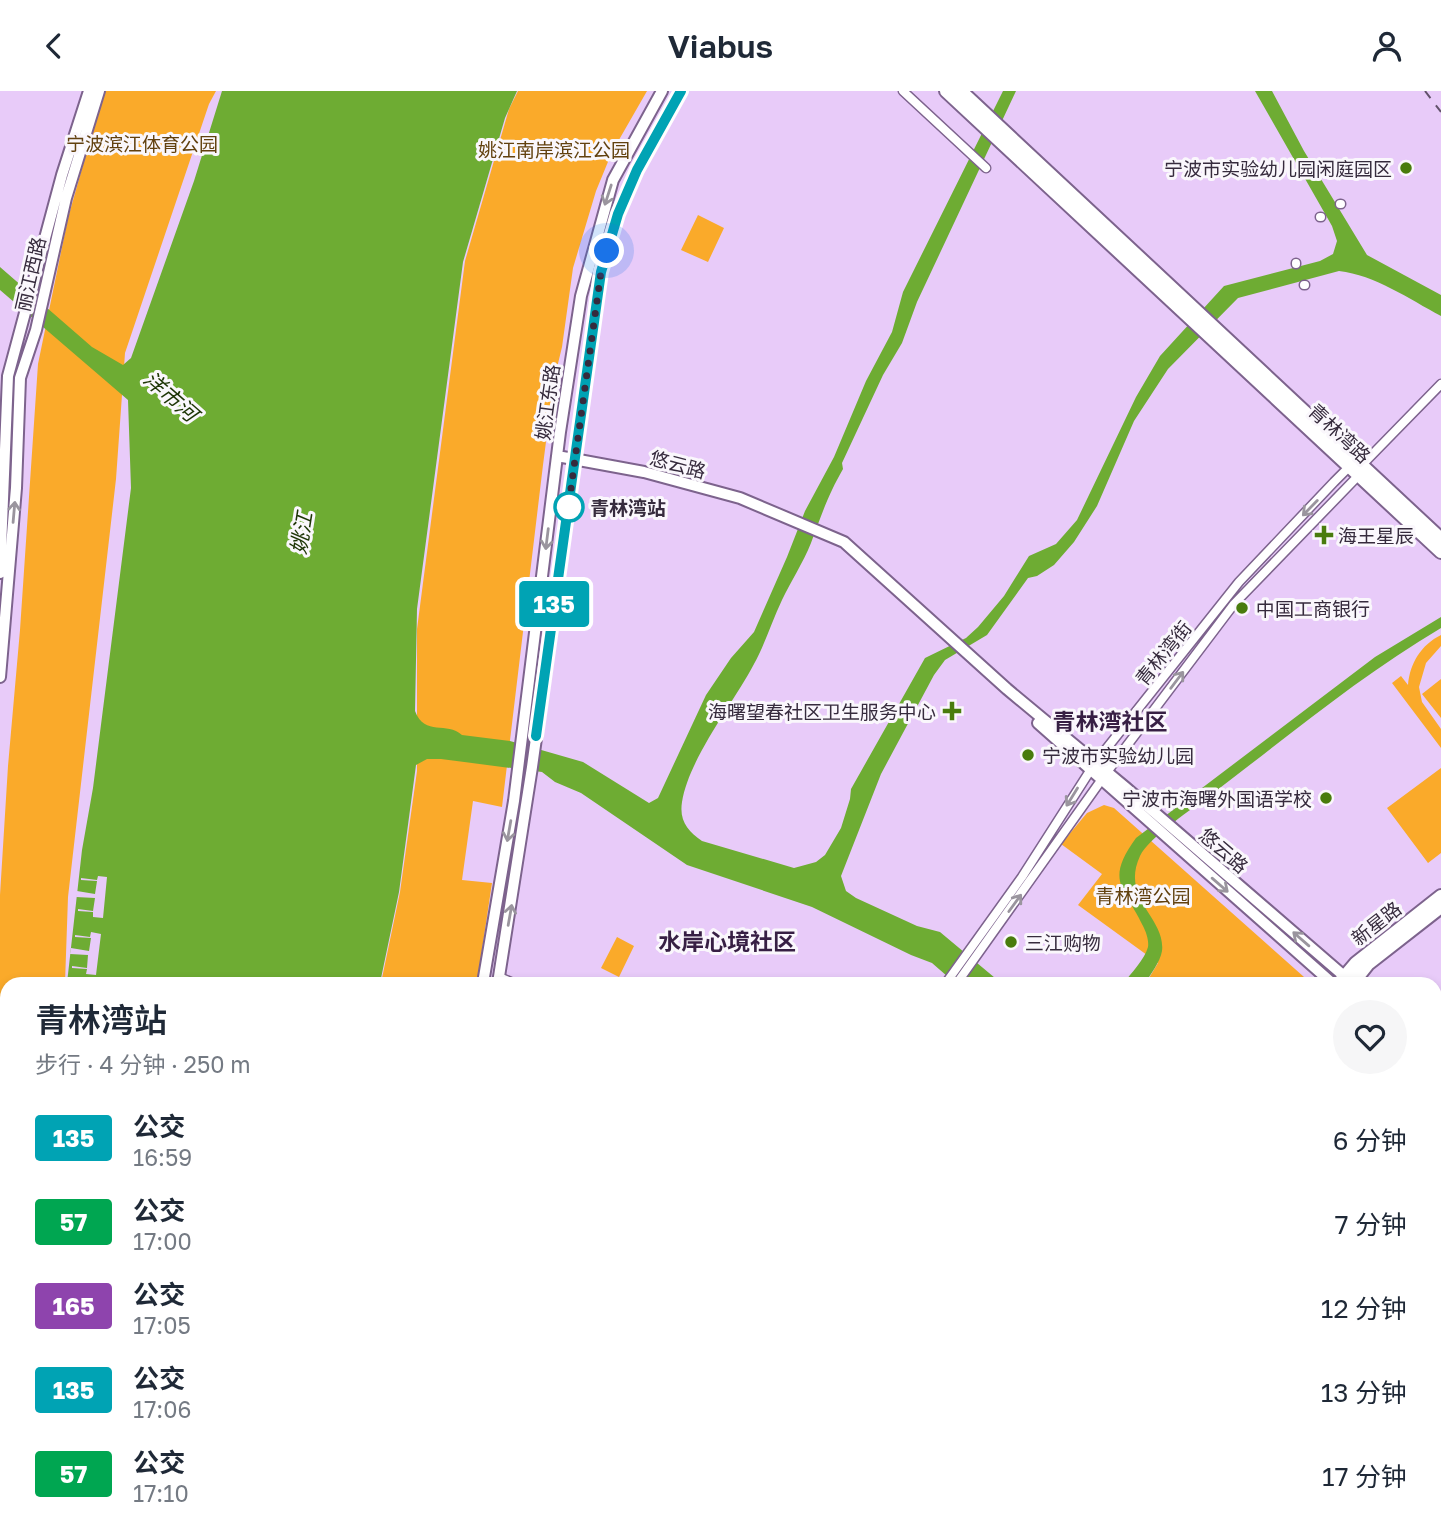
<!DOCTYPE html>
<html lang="zh">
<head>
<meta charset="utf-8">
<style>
	:root { --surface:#fff; --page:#f6f6f7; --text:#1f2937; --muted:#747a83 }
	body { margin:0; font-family:"Golos Text","Noto Sans SC",sans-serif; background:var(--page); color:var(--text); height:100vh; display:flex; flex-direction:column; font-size:26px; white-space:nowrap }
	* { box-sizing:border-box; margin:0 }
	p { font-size:23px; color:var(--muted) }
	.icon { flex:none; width:38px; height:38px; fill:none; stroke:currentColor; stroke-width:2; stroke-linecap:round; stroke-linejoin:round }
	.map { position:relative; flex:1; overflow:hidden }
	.details { position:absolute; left:0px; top:886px; width:1442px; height:555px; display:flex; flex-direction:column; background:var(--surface); border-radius:21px 21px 0 0; box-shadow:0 4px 10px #0003 }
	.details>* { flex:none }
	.badge { padding:0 14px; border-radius:5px; font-size:24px; line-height:46px }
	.you { position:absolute; width:35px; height:35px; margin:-18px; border:5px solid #fff; border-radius:50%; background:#1a73e8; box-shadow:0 0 0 10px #1a73e833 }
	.map>.badge { position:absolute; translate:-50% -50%; box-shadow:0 0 0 4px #fff }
	.round { display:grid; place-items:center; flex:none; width:74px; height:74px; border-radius:37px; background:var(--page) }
	.headline { display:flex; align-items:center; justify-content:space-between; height:119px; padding:0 35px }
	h1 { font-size:33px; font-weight:600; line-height:52px }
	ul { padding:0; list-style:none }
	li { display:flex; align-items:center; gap:21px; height:84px; padding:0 35px }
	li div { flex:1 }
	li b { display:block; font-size:26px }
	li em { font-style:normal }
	li .badge { min-width:77px; font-weight:700; text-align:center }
	header { display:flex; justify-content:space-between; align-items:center; height:91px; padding:0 35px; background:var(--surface); font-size:32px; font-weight:600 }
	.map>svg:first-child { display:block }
	.green { fill:#faaa2a }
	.water { fill:#6eac33 }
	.pier { fill:#e8cbf9 }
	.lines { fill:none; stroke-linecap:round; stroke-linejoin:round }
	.canal { stroke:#6eac33; stroke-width:7 }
	.street-casing { stroke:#7d638d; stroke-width:11 }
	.secondary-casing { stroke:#7d638d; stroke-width:14 }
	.primary-casing { stroke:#7d638d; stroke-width:16 }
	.highway-casing { stroke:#7d638d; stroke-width:18 }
	.street { stroke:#fff; stroke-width:8 }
	.secondary { stroke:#fff; stroke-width:10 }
	.primary { stroke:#fff; stroke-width:12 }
	.highway { stroke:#fff; stroke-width:14 }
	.rail { stroke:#62526b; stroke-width:2; stroke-dasharray:9 9; stroke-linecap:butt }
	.highway-bridge-casing { stroke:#7d638d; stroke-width:18; stroke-linecap:butt }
	.highway-bridge { stroke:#fff; stroke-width:14 }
	.oneway { stroke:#9a959e }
	.line-casing { stroke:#fff; stroke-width:16 }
	.line { stroke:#00a3b4; stroke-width:10 }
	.walk { stroke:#362b3d; stroke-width:7; stroke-dasharray:0 12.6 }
	.poi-dot { fill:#497c0d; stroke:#faf7fc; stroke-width:2.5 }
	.stop-dot { fill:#fff; stroke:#00a3b4; stroke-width:3.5 }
	.labels { text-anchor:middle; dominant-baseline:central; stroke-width:6; stroke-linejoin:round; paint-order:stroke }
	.park-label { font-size:19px; fill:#62410f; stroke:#faf7fc }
	.poi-label { font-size:19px; fill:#362b3d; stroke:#faf7fc; text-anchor:start }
	.street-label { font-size:19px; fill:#362b3d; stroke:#faf7fc }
	.stop-label { font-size:19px; font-weight:bold; fill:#362b3d; stroke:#faf7fc; text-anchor:start }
	.water-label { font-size:21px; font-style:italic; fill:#1c3404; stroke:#faf7fc }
	.quarter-label { font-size:23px; font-weight:bold; fill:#371f44; stroke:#faf7fc }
</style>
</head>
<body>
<header><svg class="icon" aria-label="back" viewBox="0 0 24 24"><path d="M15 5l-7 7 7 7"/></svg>Viabus<svg class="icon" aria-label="person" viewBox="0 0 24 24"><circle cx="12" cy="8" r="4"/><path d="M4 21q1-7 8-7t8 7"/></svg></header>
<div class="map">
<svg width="1441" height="1439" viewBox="0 0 1441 1439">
	<rect width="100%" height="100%" fill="#e8cbf9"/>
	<path class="green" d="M104,0H216L209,13L125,262L116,388L68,806L65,892H7V1128L0,1138V804L8,675L20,539L38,273L68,127Z
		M518,0H647L612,61L596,100L573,177L562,256L554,289L543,374L502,716L473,710L462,789L492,792L477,892H381L400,801L417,680V538L465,170L509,18Z
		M698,124L724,137L708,171L681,159Z
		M1441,544V555L1426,572L1419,596L1422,611L1441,638V657L1392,592L1401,585L1408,594C1410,572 1421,554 1441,544Z
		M1441,588V627L1422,603Z
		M1441,677V762L1428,772L1387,717Z
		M1104,714L1114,717L1304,886L1308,892H1146L1158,872L1078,814L1102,783L1061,753L1087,722Z
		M617,846L634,855L619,886L601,877Z"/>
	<path class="water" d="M222,0H517L505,27L463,171L417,518L415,620C425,646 447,630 462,644L510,650L583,671L649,712L658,707L706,604L731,567L754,541L787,466L805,420L834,366L866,290L892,241L903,201L1003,0H1016L917,211L902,252L883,284L842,372L843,378C828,404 821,425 811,452C803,472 791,490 782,509C772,530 765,553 754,573C733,613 689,667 682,711C679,730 688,740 702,750L794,777L816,771L825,764L841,737L850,708L851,698L925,567L966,547L978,536L1004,505L1029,465L1056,453L1077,429L1136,306L1160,265L1224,195L1320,170L1333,163L1337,150L1332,135L1255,0H1272L1304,60L1367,164L1441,204V225C1409,208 1375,184 1339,180L1238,207L1168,278L1134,330L1097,415L1074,451L1054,474L1037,485L1028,487L987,544L945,569L934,584L881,683L841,785L846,800L856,807L917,835L940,841L1001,892H955L932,872L911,864L812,816L687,774L581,702L555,691L542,681L441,668H427L416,674L399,801L380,892H67L82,759L93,697L131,397L128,309L0,199V176L92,256L123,274L131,267L194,90Z
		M1441,526V537C1360,585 1287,646 1212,703C1195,716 1148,747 1140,765C1120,808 1166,827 1162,860C1160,871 1151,883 1145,892H1124C1131,882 1145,868 1148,856C1149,849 1146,841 1143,835C1125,797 1104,791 1136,747L1375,566Z
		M7,1145V1433H155L160,1439H0V1150Z"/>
	<path class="pier" d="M98,785L107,786L103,827L93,826V821L78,820V818L93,820L95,807L76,806L77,800L95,803L97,790L81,789V787L97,789Z
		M91,841L101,843L96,884L86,883L87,878L72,877V875L87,877L88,864L70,863L71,857L89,860L91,847L75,846V844L90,846Z"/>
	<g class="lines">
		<path class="canal" d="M408,1433L414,1439
			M582,1439L589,1433"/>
		<defs>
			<path id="street" d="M903,0L986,77
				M1340,113H1341
				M1320,126H1321
				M1296,172V173
				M1304,194H1305
				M499,886L513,892
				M946,892L1022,786L1095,672L1239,491L1334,391L1349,376H1354
				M957,892L1107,681L1234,513L1358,385L1361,375L1441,293
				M570,1433L576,1439
				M743,1433L748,1439
				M758,1433L765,1439"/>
			<path id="secondary" d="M557,365L644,381L740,407L844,451L1007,598L1125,696L1351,891
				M0,482L8,285L62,84L89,0
				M0,586L16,397L20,287L36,239L66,107L99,0
				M1038,632L1332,892
				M483,892L514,710L560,341L581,205L613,89L662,0
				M498,892L532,676L601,181L618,123L637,79L681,0
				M1435,959L1441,964
				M1435,970L1441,975
				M1435,1165L1441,1159
				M320,1433L327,1439
				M1358,1433L1364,1439
				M1388,1433L1394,1439"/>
			<path id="primary" d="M946,0L1441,461
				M961,0L1441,448
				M1339,892L1356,872L1441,805
				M1353,892L1368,873L1441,816
				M1065,1439L1067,1433
				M1078,1439L1081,1433"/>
			<path id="highway" d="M0,1179L7,1185
				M0,1196L7,1202
				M276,1433L283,1439"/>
		</defs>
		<use href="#street" class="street-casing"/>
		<use href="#secondary" class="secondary-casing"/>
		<use href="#primary" class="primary-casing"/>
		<use href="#highway" class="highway-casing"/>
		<use href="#street" class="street"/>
		<use href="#secondary" class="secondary"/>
		<use href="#primary" class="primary"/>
		<use href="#highway" class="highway"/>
		<path class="rail" d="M1425,0L1441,21"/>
		<defs>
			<path id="highway-bridge" d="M298,1433L304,1439"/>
		</defs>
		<use href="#highway-bridge" class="highway-bridge-casing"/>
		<use href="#highway-bridge" class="highway-bridge"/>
	</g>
	<defs><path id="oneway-shaft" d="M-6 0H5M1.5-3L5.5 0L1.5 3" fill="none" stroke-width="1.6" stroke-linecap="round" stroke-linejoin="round" transform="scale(1.75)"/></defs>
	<g class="oneway">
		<use href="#oneway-shaft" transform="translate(608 104) rotate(108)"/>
		<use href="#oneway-shaft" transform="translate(1310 417) rotate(134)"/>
		<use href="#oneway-shaft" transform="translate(14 421) rotate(-85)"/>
		<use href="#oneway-shaft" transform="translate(547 448) rotate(97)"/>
		<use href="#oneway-shaft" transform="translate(1177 589) rotate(-53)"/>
		<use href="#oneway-shaft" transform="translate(1072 706) rotate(122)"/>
		<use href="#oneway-shaft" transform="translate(509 740) rotate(100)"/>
		<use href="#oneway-shaft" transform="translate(1220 794) rotate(41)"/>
		<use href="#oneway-shaft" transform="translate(1015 812) rotate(-54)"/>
		<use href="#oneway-shaft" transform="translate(510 824) rotate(-80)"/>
		<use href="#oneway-shaft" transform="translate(1301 848) rotate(-139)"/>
	</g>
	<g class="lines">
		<defs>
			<path id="line" d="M536,645L601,181L618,123L637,79L681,0"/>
		</defs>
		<use href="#line" class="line-casing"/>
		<use href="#line" class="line"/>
		<path class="walk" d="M569,416L568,419L601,181L607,160"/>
	</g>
	<g class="poi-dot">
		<circle cx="1406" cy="77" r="7"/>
		<path d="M1320.5 433.5h7v7h7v7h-7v7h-7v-7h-7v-7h7z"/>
		<circle cx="1242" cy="517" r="7"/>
		<path d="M948.5 609.5h7v7h7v7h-7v7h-7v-7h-7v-7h7z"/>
		<circle cx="1028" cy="664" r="7"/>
		<circle cx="1326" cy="707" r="7"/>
		<circle cx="1011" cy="851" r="7"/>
	</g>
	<circle class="stop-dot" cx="569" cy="416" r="14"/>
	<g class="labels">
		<g class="park-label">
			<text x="142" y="52">宁波滨江体育公园</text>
			<text x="554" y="58">姚江南岸滨江公园</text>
			<text x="1143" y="804">青林湾公园</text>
		</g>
		<g class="poi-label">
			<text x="1392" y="77" text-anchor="end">宁波市实验幼儿园闲庭园区</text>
			<text x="1338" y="444">海王星辰</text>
			<text x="1256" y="517">中国工商银行</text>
			<text x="936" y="620" text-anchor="end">海曙望春社区卫生服务中心</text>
			<text x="1042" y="664">宁波市实验幼儿园</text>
			<text x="1312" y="707" text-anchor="end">宁波市海曙外国语学校</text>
			<text x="1025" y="851">三江购物</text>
		</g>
		<g class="street-label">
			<text transform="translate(30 183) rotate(-77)">丽江西路</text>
			<text transform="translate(547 311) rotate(-82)">姚江东路</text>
			<text transform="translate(1340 342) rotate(43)">青林湾路</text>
			<text transform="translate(678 373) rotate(15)">悠云路</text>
			<text transform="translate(1163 562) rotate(-51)">青林湾街</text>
			<text transform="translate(1224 759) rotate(41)">悠云路</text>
			<text transform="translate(1376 832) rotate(-38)">新星路</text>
		</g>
		<g class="stop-label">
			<text x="590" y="416">青林湾站</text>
		</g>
		<g class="water-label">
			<text transform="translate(171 305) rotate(41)">洋市河</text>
			<text transform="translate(301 442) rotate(-81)">姚江</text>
		</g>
		<g class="quarter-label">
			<text x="1110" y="630">青林湾社区</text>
			<text x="727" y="850">水岸心境社区</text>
		</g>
	</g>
</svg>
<div class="you" style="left:607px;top:160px"></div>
<b class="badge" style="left:554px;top:513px;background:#00a3b4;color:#fff">135</b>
<section class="details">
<div class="headline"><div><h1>青林湾站</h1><p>步行 · 4 分钟 · 250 m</p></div><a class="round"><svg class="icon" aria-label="heart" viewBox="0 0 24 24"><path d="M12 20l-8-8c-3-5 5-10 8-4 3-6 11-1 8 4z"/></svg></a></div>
<ul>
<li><span class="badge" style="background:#00a3b4;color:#fff">135</span><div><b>公交</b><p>16:59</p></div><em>6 分钟</em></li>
<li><span class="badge" style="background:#00a651;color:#fff">57</span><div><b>公交</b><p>17:00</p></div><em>7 分钟</em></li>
<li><span class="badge" style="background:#8e44ad;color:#fff">165</span><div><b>公交</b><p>17:05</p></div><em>12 分钟</em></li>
<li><span class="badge" style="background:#00a3b4;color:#fff">135</span><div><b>公交</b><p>17:06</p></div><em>13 分钟</em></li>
<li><span class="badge" style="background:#00a651;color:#fff">57</span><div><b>公交</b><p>17:10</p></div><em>17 分钟</em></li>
</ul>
</section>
</div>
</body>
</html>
